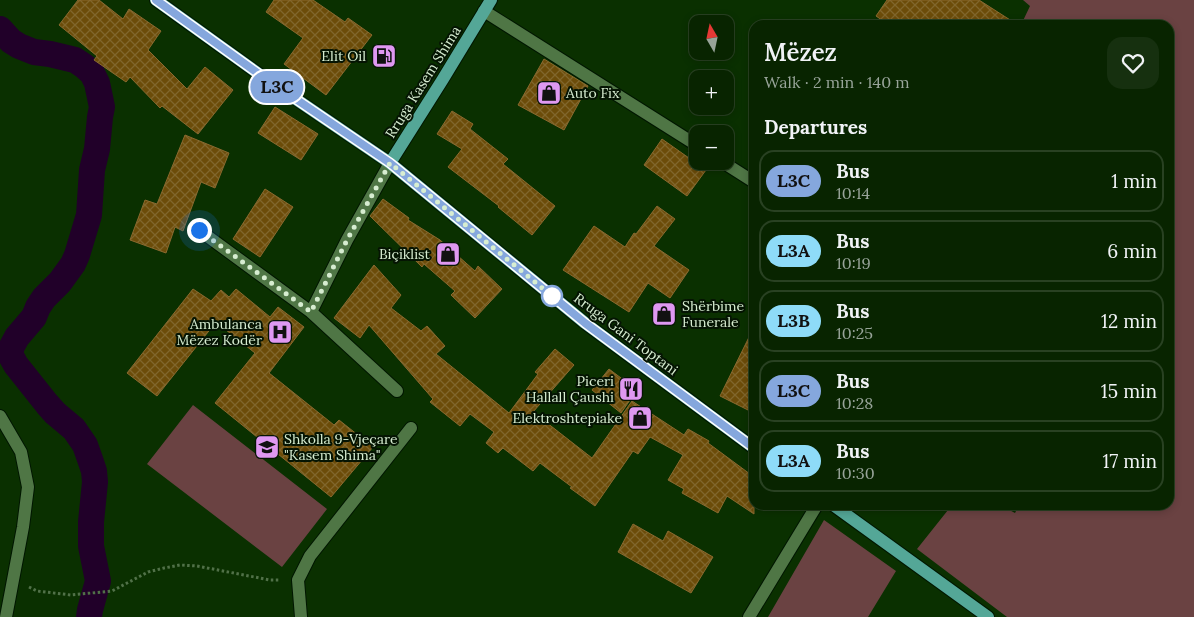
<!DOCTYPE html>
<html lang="en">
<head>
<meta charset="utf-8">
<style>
	:root { --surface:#082400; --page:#16300f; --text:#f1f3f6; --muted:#98a499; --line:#294122 }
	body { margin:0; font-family:Lora,serif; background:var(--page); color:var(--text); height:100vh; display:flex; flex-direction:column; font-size:19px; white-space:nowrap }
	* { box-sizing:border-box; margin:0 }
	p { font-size:16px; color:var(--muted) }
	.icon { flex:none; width:28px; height:28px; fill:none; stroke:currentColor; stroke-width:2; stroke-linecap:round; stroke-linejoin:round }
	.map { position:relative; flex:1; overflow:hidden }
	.drawer { position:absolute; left:749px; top:20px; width:425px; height:490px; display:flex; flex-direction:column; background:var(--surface); border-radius:15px; box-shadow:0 2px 8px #0003,0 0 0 1px var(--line) }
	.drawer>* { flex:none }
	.badge { padding:0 10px; border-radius:16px; font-size:18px; line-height:32px }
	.needle { width:32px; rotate:351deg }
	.controls { position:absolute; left:689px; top:15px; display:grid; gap:10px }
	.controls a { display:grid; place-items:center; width:45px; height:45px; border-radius:10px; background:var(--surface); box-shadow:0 2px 8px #0003,0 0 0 1px var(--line); font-size:25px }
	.you { position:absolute; width:25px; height:25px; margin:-12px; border:4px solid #fff; border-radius:50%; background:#1a73e8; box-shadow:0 0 0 8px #1a73e833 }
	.map>.badge { position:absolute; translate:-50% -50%; box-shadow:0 0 0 2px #fff }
	h2 { padding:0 15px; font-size:19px; line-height:45px }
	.round { display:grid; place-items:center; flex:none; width:52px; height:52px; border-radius:15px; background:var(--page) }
	.headline { display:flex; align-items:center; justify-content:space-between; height:85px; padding:0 15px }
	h1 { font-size:24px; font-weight:600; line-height:38px }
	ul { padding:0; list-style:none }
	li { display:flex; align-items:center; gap:15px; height:62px; margin:0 10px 8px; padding:0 5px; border:2px solid var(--line); border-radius:15px }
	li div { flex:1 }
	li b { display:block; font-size:19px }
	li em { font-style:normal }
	li .badge { min-width:55px; font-weight:700; text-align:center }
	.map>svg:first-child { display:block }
	.grass { fill:#6a4242 }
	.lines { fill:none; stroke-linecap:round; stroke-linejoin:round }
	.canal { stroke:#210029; stroke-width:26 }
	.building { fill:url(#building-cross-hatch); stroke:#8a692f }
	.minor-casing { stroke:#001600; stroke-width:14 }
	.major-casing { stroke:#001600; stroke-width:14 }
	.path { stroke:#517148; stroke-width:3; stroke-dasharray:2.5 2.5; stroke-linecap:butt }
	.minor { stroke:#4f7645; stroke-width:12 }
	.major { stroke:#54a797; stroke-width:12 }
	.line-casing { stroke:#fff; stroke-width:11 }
	.line { stroke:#85a7dd; stroke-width:8 }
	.walk { stroke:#d7edd1; stroke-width:5; stroke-dasharray:0 9 }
	.stop-dot { fill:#fff; stroke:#85a7dd; stroke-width:2.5 }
	.labels { text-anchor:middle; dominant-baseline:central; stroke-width:4; stroke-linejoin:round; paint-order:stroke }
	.poi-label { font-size:14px; fill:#d7edd1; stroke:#051403; text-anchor:end }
	.street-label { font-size:14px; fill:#d7edd1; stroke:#051403 }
</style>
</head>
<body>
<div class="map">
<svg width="1194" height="617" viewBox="0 0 1194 617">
	<defs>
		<pattern id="building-cross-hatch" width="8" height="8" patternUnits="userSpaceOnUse" patternTransform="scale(1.25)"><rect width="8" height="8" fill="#6c4c09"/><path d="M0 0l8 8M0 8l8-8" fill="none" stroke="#80662c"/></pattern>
	</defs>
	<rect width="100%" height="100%" fill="#0a3000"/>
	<path class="grass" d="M1023,0H1194V617H1007L917,549L952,505H1000L1015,513L1019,505H1169V25H1021L1030,6Z
		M193,405L327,509L282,567L147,464Z
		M824,520L896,571L868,617H768Z"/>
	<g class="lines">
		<path class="canal" d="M0,29L11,41L19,46L34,52L50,54L75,60L84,66L92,73L97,83L102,107L100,117L97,149L92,170L89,215L77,255L73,264L60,282L44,298L38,307L34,317L17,337L11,348V356L16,365L47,404L55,413L74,429L85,445L91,462L94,471L95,482L91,522V546L98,581L90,610L89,617"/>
	</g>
	<path class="building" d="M78,0H99L123,19L129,9L161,31L148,50L187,89L205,67L233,90L198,134L162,106L160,108L130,77L126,82L94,60L97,56L59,25Z
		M274,0H313L345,22L348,18L372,35L326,95L284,64L303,38L266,12Z
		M887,0H979L1018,25H889L876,16Z
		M544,59L588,86L564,130L518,105Z
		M275,107L318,134L301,160L258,133Z
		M452,111L473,124L470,129L508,159L503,164L555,206L532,235L498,207L499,206L448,167L462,149L437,134Z
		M185,135L229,153L215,188L201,182L183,231L175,227L166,253L130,240L145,200L157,204Z
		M662,139L706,170L687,196L644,165Z
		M265,189L293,207L260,257L233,239Z
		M383,199L409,218L408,220L440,240L475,271L478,266L502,289L475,318L451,295L455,291L424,264L422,267L370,216Z
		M657,206L675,219L654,246L689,270L670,298L648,283L629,312L563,270L594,226L625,247L634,233L636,234Z
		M374,265L401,295L391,308L421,331L427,326L445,346L436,354L509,413L538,374L535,372L555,349L574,365L533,412L592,458L632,401L684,435L688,429L709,441L708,443L754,477V514L727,496L718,513L682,493L684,489L668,480L683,455L650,437L638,454L633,451L595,506L570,488L572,487L540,463L533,471L503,448L498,453L486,443L494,432L470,414L460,426L430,402L433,399L369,325L360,338L334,318Z
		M193,289L211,301L221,290L229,297L236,289L270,317L278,307L304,327L269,373L334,425L339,420L373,447L331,497L215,403L255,353L216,322L157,396L127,373Z
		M754,327V413L720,396Z
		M609,369L637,390L621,413L592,390Z
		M633,524L663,541L668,531L713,557L691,593L618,552Z"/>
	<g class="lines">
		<defs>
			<path id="minor" d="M484,11L698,146
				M721,161L754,182
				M199,230L311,312L397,391
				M311,312L347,240L390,163
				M0,416L21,452L28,487L23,527L6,617
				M301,617L298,580L310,556L411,428
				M749,617L817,505"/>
			<path id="major" d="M156,0L259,74L390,163L585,323L754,448
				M390,163L443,79L491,0
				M833,505L988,617"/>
		</defs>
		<use href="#minor" class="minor-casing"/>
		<use href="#major" class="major-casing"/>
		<path class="path" d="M29,587L37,591L71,595L112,591L148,572L164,568L180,565L197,566L270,580H280"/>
		<use href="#minor" class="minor"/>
		<use href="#major" class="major"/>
	</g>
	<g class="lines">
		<defs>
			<path id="line" d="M156,0L259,74L390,163L585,323L754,448"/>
		</defs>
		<use href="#line" class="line-casing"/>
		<use href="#line" class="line"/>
		<path class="walk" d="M199,230L311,312L347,240L390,163L552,296"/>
	</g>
	<defs>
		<symbol id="fuel-square" viewBox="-11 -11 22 22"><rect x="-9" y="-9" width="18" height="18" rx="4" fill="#df98f1" stroke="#051403"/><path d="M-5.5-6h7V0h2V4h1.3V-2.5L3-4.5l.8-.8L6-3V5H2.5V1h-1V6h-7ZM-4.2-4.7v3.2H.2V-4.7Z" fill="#111"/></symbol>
		<symbol id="shop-square" viewBox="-11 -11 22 22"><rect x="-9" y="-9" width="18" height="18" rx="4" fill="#df98f1" stroke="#051403"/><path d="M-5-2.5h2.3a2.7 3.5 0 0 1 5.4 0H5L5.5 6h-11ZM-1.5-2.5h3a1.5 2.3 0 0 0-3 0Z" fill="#111"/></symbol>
		<symbol id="hospital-square" viewBox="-11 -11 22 22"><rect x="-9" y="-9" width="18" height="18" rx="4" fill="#df98f1" stroke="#051403"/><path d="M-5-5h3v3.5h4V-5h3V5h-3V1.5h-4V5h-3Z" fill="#111"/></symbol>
		<symbol id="restaurant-square" viewBox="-11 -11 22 22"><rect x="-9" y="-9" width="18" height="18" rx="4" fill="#df98f1" stroke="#051403"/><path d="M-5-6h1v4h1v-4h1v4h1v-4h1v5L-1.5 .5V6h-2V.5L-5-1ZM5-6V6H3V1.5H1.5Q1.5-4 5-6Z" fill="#111"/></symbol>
		<symbol id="school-square" viewBox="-11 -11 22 22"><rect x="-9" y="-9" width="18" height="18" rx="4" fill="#df98f1" stroke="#051403"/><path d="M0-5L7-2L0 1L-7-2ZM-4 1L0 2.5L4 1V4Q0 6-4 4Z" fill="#111"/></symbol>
	</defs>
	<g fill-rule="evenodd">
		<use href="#fuel-square" x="370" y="42" width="28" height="28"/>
		<use href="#shop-square" x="535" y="79" width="28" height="28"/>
		<use href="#shop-square" x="434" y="240" width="28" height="28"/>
		<use href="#shop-square" x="650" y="300" width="28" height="28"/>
		<use href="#hospital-square" x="266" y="318" width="28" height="28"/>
		<use href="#restaurant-square" x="617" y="375" width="28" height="28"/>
		<use href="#shop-square" x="626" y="404" width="28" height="28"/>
		<use href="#school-square" x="253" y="433" width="28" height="28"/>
	</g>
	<circle class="stop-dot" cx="552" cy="296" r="10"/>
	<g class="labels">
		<g class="poi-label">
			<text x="366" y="56">Elit Oil</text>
			<text x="566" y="93" text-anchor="start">Auto Fix</text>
			<text x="430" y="254">Biçiklist</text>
			<text x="682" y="306" text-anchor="start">Shërbime<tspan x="682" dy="16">Funerale</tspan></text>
			<text x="262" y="324">Ambulanca<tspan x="262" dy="16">Mëzez Kodër</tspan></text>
			<text x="614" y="381">Piceri<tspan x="614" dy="16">Hallall Çaushi</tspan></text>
			<text x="622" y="418">Elektroshtepiake</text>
			<text x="284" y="439" text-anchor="start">Shkolla 9-Vjeçare<tspan x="284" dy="16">"Kasem Shima"</tspan></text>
		</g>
		<g class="street-label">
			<text transform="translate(423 82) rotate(-58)">Rruga Kasem Shima</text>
			<text transform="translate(626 334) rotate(37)">Rruga Gani Toptani</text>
		</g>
	</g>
</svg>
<div class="controls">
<a><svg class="needle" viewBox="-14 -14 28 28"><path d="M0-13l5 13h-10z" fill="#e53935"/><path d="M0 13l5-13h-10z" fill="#98a499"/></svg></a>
<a>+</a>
<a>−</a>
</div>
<div class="you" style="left:199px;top:230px"></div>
<b class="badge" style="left:277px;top:87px;background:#85a7dd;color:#111">L3C</b>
<section class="drawer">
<div class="headline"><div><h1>Mëzez</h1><p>Walk · 2 min · 140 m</p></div><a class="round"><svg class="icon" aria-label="heart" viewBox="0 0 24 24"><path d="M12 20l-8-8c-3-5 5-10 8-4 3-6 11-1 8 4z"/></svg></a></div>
<h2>Departures</h2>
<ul>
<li><span class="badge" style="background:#85a7dd;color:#111">L3C</span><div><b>Bus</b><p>10:14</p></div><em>1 min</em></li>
<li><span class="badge" style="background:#8edbf8;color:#111">L3A</span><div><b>Bus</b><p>10:19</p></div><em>6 min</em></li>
<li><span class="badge" style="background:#8edbf8;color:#111">L3B</span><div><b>Bus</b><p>10:25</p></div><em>12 min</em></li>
<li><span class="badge" style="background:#85a7dd;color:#111">L3C</span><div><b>Bus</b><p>10:28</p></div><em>15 min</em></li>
<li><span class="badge" style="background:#8edbf8;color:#111">L3A</span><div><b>Bus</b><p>10:30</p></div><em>17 min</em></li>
</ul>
</section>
</div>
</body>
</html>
